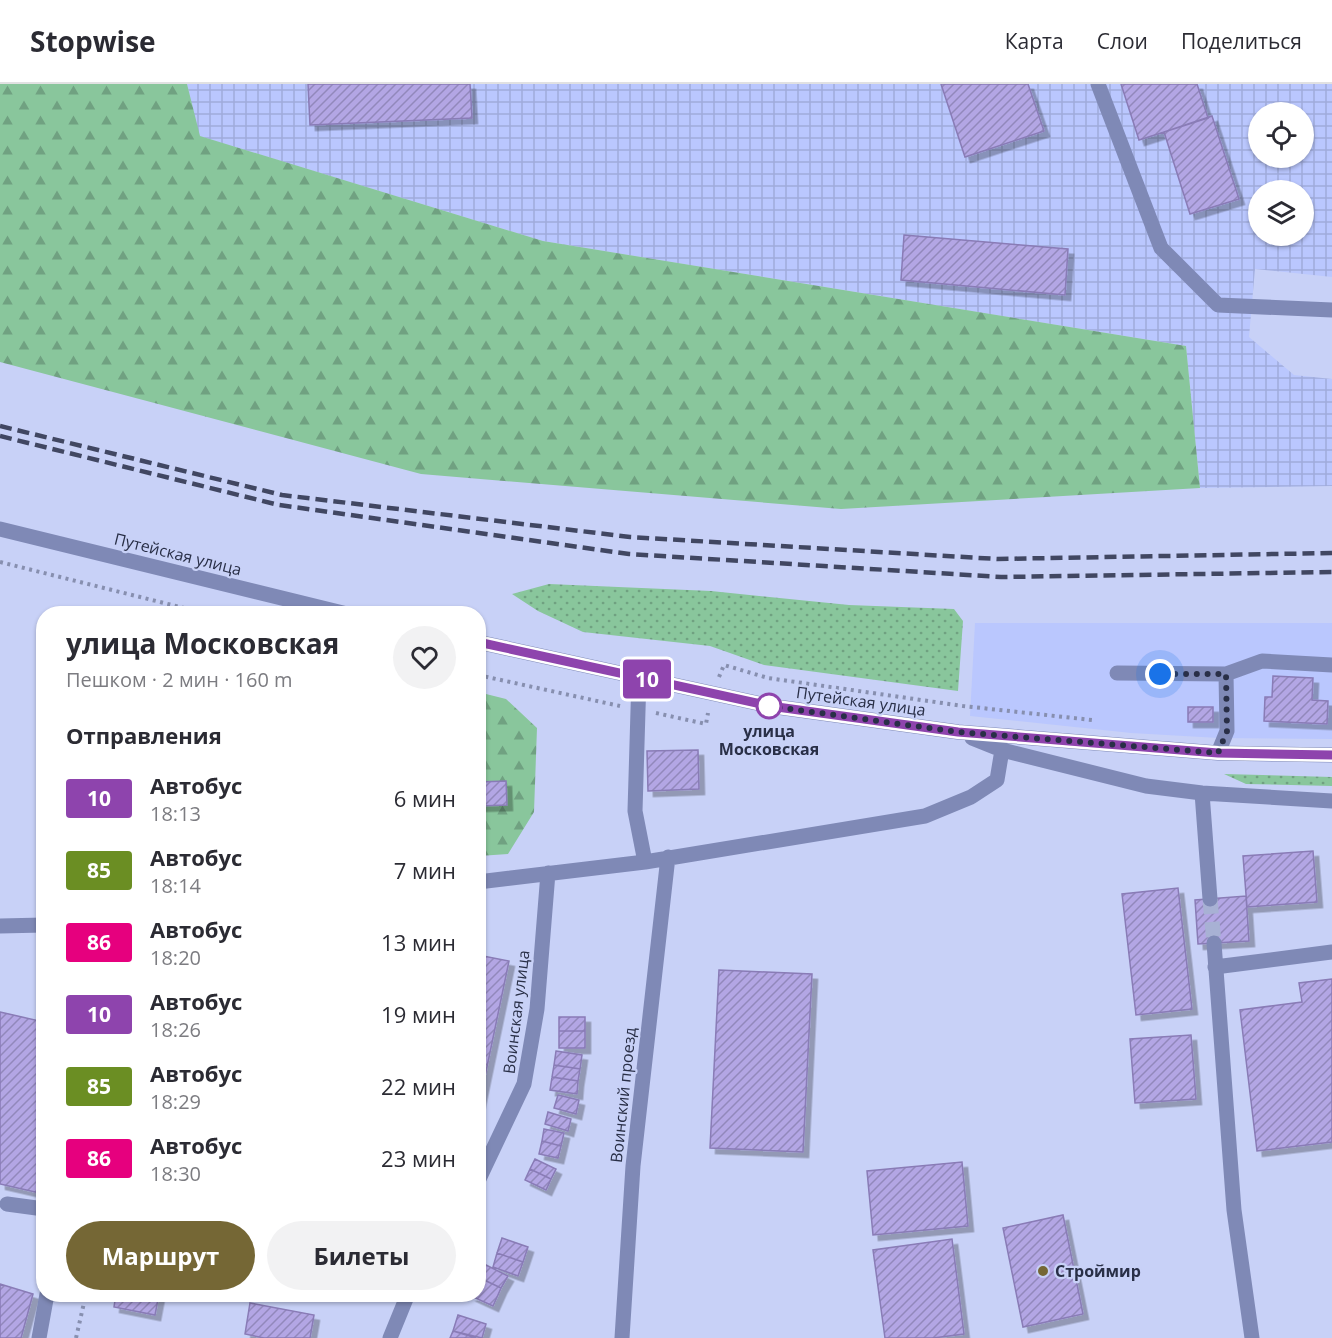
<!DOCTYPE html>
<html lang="ru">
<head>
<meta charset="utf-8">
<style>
	:root { --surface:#fff; --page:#f2f2f3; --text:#2b2b33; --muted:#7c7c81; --line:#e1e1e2; --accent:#756735 }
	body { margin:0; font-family:"Open Sans",sans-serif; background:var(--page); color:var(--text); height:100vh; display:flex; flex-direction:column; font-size:22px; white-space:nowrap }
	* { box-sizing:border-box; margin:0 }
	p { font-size:20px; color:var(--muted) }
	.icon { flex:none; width:33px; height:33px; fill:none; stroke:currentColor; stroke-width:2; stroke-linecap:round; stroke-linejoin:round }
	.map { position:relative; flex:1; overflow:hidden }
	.panel { position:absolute; left:36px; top:522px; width:450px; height:696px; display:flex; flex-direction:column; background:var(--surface); border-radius:24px; box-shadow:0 2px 4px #0004 }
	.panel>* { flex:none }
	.badge { padding:0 12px; border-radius:4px; font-size:21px; line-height:39px }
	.buttons { position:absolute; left:1248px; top:18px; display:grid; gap:12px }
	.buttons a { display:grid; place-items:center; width:66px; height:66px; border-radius:50%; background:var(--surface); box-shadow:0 2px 4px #0004; font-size:30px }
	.you { position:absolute; width:30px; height:30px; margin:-15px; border:4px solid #fff; border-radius:50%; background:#1a73e8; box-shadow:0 0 0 9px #1a73e833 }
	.map>.badge { position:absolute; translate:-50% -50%; box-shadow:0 0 0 3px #fff }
	h2 { padding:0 30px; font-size:22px; line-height:54px }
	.round { display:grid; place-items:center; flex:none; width:63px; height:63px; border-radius:32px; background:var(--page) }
	.overview { display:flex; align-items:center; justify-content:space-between; height:102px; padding:0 30px }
	h1 { font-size:28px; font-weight:700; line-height:45px }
	.action { display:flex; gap:12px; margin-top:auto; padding:12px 30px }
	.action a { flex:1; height:69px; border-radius:36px; background:var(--accent); color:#fff; font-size:24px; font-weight:700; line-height:69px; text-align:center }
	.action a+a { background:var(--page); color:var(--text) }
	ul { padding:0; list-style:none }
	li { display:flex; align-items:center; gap:18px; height:72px; padding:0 30px }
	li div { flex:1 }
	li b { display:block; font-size:22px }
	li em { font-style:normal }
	li .badge { min-width:66px; font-weight:700; text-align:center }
	header { display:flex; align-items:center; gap:36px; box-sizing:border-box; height:84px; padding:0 30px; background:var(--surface); border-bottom:2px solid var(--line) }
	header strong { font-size:28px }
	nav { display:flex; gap:33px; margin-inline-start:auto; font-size:21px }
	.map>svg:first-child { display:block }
	.built { fill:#bac7fe }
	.industrial { fill:url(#industrial-grid); fill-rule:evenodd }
	.grass { fill:url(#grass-dots) }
	.forest { fill:url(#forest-firs) }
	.building { fill:url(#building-hatch); stroke:#897bb6; stroke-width:1.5; filter:url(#shadow) }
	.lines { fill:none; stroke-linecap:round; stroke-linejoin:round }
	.minor-tunnel { stroke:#a8b1d4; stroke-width:15; stroke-dasharray:15 8; stroke-linecap:butt }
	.path { stroke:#878faf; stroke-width:4; stroke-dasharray:3 4.5; stroke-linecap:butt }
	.minor { stroke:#7f89b6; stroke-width:15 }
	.rail { stroke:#414762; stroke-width:4.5; stroke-dasharray:12 6; stroke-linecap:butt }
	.line-casing { stroke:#fff; stroke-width:14 }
	.line { stroke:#8e44ad; stroke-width:9 }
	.walk { stroke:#292f47; stroke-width:6; stroke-dasharray:0 10.8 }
	.stop-dot { fill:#fff; stroke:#8e44ad; stroke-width:3 }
	.poi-dot { fill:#756735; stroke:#c8d1f7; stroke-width:2 }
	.labels { text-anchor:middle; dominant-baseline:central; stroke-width:4.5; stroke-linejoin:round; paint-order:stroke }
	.street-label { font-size:16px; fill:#292f47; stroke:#c8d1f7 }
	.stop-label { font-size:16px; font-weight:bold; fill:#292f47; stroke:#c8d1f7 }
	.poi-label { font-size:16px; font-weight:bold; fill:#292f47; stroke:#c8d1f7; text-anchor:start }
</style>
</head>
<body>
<header>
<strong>Stopwise</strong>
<nav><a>Карта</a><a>Слои</a><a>Поделиться</a></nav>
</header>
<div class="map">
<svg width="1332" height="1254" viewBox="0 0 1332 1254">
	<defs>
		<pattern id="industrial-grid" width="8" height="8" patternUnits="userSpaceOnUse" patternTransform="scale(1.5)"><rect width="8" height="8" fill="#bac7fe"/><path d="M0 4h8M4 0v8" fill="none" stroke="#a0abdb"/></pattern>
		<pattern id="grass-dots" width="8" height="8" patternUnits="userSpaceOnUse" patternTransform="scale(1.5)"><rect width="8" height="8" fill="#89c69c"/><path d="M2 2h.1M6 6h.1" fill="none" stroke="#70a181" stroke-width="1.8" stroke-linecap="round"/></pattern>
		<pattern id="forest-firs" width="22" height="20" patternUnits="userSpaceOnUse" patternTransform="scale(1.5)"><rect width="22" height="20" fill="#89c69c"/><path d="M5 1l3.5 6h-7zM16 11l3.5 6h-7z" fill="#70a181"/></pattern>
		<pattern id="building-hatch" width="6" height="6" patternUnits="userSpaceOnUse" patternTransform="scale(1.5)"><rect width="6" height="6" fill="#b3a6e4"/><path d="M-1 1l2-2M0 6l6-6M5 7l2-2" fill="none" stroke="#9288bb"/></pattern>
		<filter id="shadow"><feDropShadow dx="5.5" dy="5.5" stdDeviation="0" flood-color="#0004"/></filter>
	</defs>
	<rect width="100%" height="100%" fill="#c8d1f7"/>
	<path class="built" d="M975,539H1332V655L1219,654L1131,649L970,632Z"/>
	<path class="industrial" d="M187,0H1332V193L1255,185L1249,253L1294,291L1332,295V402L1200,404L1186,262L543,157L199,52ZM1258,28H1304V74H1258ZM1258,106H1304V152H1258Z"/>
	<path class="grass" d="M549,500L711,507L849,521L954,525L963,537L958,607L764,581L710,562L583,548L538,527L512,510Z
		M1224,690L1332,693V702L1246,700Z"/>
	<path class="forest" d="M0,0H187L200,52L543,157L1186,262L1200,404L841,425L421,390L0,278Z
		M478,608L506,615L537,644L534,728L508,770L479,772Z"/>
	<path class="building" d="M308,0H470L472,34L310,41Z
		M941,0H1028L1044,47L965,73Z
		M1121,0H1197L1208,34L1139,56Z
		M1212,32L1239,115L1190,130L1164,48Z
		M904,151L1068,165L1065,211L901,196Z
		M1273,592L1313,594L1312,616L1328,617L1327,640L1264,637L1265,613H1272Z
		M1188,623H1213V638H1188Z
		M698,666L699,705L648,707L647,667Z
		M506,697L507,721L478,722V698Z
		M1313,767L1317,818L1247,823L1243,772Z
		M1178,804L1192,925L1136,931L1122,810Z
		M1246,812L1249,857L1198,860L1195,816Z
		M478,871L509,877L478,1026Z
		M719,886L812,890L803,1068L710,1064Z
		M1332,895V1058L1257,1067L1240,926L1302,918L1299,899Z
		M0,928L44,938V1110L0,1100Z
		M559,933H585V947H559Z
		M559,947H585V964H559Z
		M1191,951L1196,1015L1135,1019L1130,955Z
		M556,967L582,971L580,985L554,981Z
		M554,981L580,985L578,997L552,993Z
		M552,993L578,997L577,1010L550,1006Z
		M558,1011L579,1016L576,1030L554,1024Z
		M548,1028L571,1035L568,1047L545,1040Z
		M544,1045L564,1049L561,1062L542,1057Z
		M542,1057L561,1062L558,1074L539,1070Z
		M535,1075L556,1085L551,1095L530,1085Z
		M962,1078L968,1142L873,1151L867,1087Z
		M530,1085L551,1095L546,1106L525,1096Z
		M1063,1131L1083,1230L1023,1243L1003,1144Z
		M502,1154L528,1163L523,1178L497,1169Z
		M952,1155L964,1250L933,1254H885L873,1166Z
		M497,1169L523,1178L518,1192L493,1183Z
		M486,1181L508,1192L501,1204L480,1194Z
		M480,1194L501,1204L493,1222L471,1212L478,1210Z
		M0,1200L33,1210L21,1254H0Z
		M116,1210H159L155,1231L114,1223Z
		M250,1219L314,1231L310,1254H264L245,1250Z
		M458,1231L486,1240L482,1254L453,1247Z
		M453,1247L476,1254H450Z"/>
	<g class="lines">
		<path class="minor-tunnel" d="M1210,815L1214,859"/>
		<path class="path" d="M0,478L208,530
			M478,591L620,622
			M719,593L724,581L768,594L963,622L1092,636
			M656,629L706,640L708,629
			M76,1254L86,1210"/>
		<path class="minor" d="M1098,0L1161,164L1218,221L1332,226
			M0,445L347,530
			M478,558L770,622L958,648L1218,669L1332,671
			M1117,589L1226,590L1227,647L1218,669
			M1226,590L1262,577L1332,581
			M639,593L635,727L645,778
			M972,654L1002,666L1146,702L1202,709L1332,717
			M1202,709L1210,815
			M478,798L645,778L925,732L971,713L997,696L1002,666
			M0,842L44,841
			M1214,859L1234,1126L1252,1254
			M1215,883L1332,868
			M478,1097L524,1000L537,925L548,789
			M7,1120L44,1125
			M39,1254L47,1210
			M390,1254L408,1210
			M622,1254L633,1082L668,773"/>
		<path class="rail" d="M0,342L282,411L630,453L997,475L1332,469
			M0,352L279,421L629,470L1001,493L1332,488"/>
	</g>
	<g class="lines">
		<defs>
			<path id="line" d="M478,558L770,622L958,648L1218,669L1332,671"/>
		</defs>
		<use href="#line" class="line-casing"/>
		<use href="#line" class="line"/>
		<path class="walk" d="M769,622L958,648L1218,669L1227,647L1226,590H1160"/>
	</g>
	<circle class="stop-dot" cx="769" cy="622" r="12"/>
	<circle class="poi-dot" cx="1043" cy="1187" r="6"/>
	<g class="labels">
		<g class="street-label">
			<text transform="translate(178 470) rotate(14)">Путейская улица</text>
			<text transform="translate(861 617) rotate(8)">Путейская улица</text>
			<text transform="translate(516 928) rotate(-83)">Воинская улица</text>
			<text transform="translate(623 1011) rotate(-84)">Воинский проезд</text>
		</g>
		<g class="stop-label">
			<text x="769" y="647">улица<tspan x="769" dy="18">Московская</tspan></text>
		</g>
		<g class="poi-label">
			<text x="1055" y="1187">Строймир</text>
		</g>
	</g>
</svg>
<div class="buttons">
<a><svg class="icon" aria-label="locate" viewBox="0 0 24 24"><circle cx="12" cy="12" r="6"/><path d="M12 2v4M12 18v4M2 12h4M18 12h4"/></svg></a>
<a><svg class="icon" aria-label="layers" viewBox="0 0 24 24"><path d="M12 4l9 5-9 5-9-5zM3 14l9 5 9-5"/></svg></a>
</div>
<div class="you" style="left:1160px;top:590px"></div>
<b class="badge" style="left:647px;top:595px;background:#8e44ad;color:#fff">10</b>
<section class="panel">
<div class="overview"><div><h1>улица Московская</h1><p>Пешком · 2 мин · 160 m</p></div><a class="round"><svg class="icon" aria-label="heart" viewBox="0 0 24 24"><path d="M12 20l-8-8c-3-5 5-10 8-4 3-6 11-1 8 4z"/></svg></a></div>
<h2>Отправления</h2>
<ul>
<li><span class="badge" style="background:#8e44ad;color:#fff">10</span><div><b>Автобус</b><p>18:13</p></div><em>6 мин</em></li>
<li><span class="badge" style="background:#6b8e23;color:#fff">85</span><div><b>Автобус</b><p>18:14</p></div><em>7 мин</em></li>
<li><span class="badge" style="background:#e6007e;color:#fff">86</span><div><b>Автобус</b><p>18:20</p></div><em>13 мин</em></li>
<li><span class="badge" style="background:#8e44ad;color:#fff">10</span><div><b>Автобус</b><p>18:26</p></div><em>19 мин</em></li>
<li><span class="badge" style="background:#6b8e23;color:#fff">85</span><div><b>Автобус</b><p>18:29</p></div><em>22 мин</em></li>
<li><span class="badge" style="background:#e6007e;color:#fff">86</span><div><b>Автобус</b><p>18:30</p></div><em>23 мин</em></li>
</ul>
<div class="action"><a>Маршрут</a><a>Билеты</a></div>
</section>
</div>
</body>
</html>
